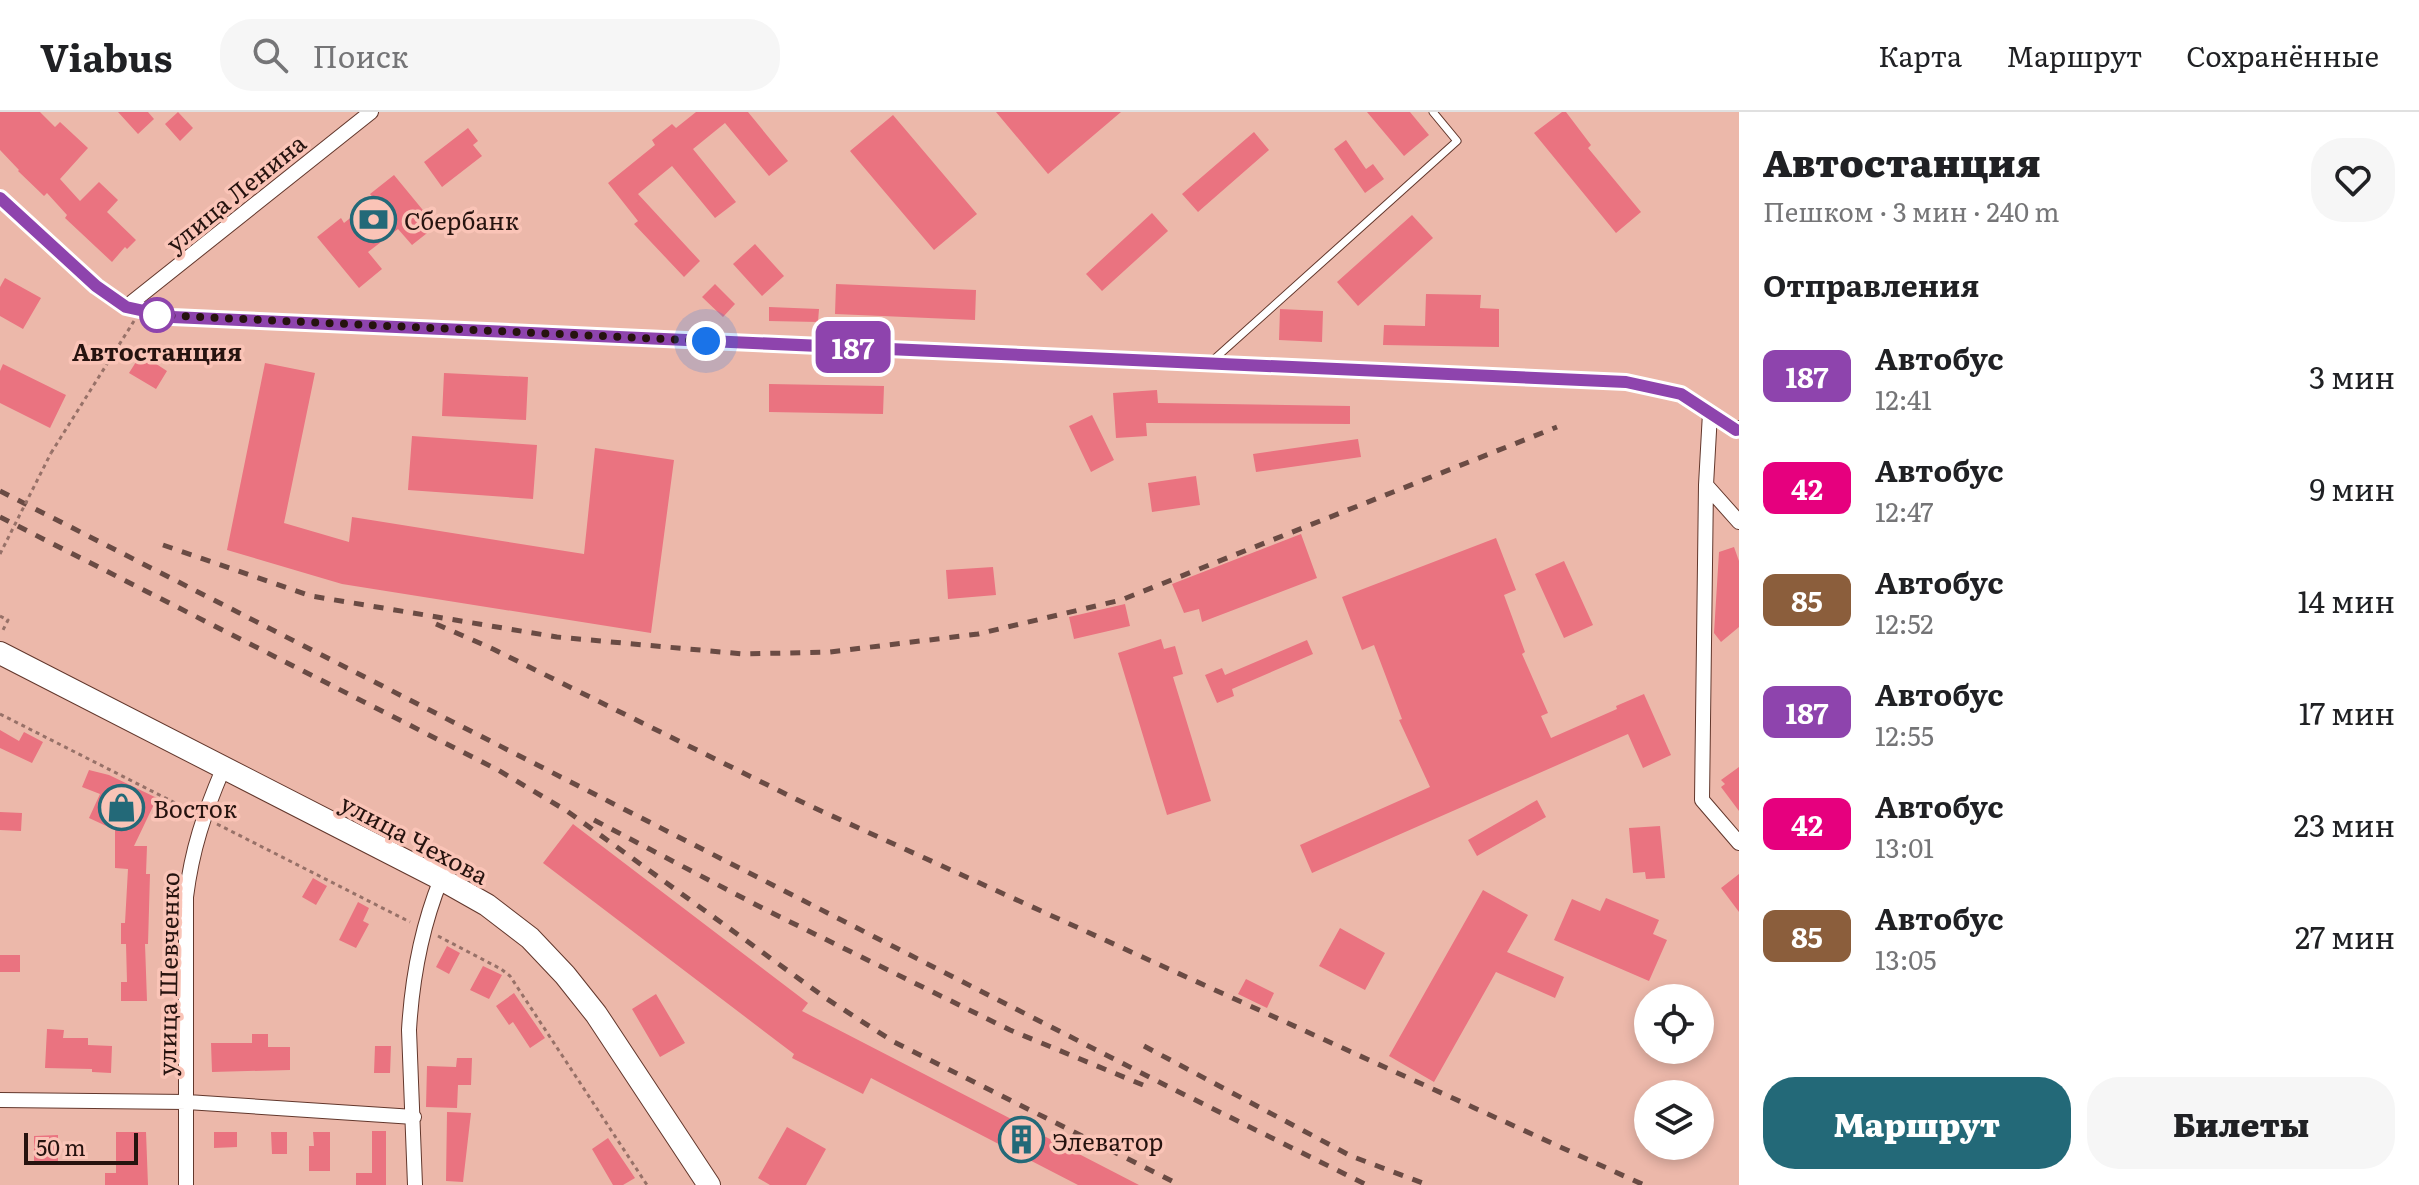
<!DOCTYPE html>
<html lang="ru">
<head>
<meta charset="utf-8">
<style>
	:root { --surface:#fff; --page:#f6f6f6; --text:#202124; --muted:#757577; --line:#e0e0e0; --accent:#236978 }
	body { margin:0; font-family:Literata,serif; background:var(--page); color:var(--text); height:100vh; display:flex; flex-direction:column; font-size:30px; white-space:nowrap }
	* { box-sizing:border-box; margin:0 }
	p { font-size:26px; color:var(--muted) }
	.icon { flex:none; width:44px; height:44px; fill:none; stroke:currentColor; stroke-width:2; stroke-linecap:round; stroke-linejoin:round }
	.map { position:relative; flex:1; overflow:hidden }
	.panel { display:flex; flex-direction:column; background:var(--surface); width:680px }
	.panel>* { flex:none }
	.badge { padding:0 16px; border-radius:12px; font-size:28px; line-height:52px }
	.tools { position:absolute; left:1634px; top:872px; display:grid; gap:16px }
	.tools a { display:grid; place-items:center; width:80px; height:80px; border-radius:50%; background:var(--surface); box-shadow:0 4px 12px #0003; font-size:40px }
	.scale { position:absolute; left:24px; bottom:20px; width:114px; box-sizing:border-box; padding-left:8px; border:4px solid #26130f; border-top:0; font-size:22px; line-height:28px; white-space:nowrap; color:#26130f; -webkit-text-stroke:6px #fac4b7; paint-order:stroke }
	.you { position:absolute; width:40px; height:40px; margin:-20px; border:6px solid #fff; border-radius:50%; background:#1a73e8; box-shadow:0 0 0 12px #1a73e833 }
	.map>.badge { position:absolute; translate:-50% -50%; box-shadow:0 0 0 4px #fff }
	h2 { padding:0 24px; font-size:30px; line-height:72px }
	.round { display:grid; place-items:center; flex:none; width:84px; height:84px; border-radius:32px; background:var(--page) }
	.head { display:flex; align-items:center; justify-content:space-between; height:136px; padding:0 24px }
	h1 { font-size:38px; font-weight:800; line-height:60px }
	.button { display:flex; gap:16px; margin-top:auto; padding:16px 24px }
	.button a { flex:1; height:92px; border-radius:32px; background:var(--accent); color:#fff; font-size:32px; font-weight:800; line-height:92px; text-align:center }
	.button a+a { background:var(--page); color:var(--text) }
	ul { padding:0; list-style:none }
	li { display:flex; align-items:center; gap:24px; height:112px; padding:0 24px }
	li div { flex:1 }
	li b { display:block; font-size:30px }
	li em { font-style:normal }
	li .badge { min-width:88px; font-weight:700; text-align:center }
	header { display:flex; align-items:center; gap:48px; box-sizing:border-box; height:112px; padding:0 40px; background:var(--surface); border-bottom:2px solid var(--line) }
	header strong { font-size:38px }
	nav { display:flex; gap:44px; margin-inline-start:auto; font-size:28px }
	.search { width:560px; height:72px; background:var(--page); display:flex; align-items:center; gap:20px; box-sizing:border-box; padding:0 28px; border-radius:32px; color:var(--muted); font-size:30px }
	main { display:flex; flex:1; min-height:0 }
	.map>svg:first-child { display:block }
	.building { fill:#ea7380 }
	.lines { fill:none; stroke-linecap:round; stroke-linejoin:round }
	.service-casing { stroke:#62372c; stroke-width:9 }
	.minor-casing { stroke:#62372c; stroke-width:16 }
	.secondary-casing { stroke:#62372c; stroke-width:24 }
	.path { stroke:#977168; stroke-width:3; stroke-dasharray:4 4; stroke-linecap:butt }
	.service { stroke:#fff; stroke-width:7 }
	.minor { stroke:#fff; stroke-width:14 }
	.secondary { stroke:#fff; stroke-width:22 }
	.rail { stroke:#6a4b44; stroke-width:5; stroke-dasharray:10 10; stroke-linecap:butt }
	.path-bridge { stroke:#977168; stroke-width:3; stroke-dasharray:4 4; stroke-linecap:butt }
	.line-casing { stroke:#fff; stroke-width:18 }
	.line { stroke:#8e44ad; stroke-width:12 }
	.walk { stroke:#26130f; stroke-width:8; stroke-dasharray:0 14.4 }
	.stop-dot { fill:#fff; stroke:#8e44ad; stroke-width:4 }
	.labels { text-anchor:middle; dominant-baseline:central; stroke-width:7; stroke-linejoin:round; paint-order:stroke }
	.street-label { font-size:24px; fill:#26130f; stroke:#fac4b7 }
	.poi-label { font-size:24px; fill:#26130f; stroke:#fac4b7; text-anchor:start }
	.stop-label { font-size:24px; font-weight:bold; fill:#26130f; stroke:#fac4b7 }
</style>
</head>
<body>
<header>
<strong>Viabus</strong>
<div class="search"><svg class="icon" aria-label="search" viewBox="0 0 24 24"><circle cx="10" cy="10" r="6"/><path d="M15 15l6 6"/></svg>Поиск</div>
<nav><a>Карта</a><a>Маршрут</a><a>Сохранённые</a></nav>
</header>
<main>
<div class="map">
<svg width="1739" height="1073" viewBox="0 0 1739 1073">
	<rect width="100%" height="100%" fill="#ecb8aa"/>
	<path class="building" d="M0,0H40L55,15L60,10L88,36L60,67L80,89L99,70L118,88L107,100L136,128L127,137L125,135L112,150L65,106L67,103L47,81L44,84L18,59L19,58L0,38Z
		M118,0H148L154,7L138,22Z
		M178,0L193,16L180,29L165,12Z
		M696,0H748L788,49L769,64L725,11L693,37L736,90L715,106L672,54L638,82L700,149L684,165L634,112L638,109L608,71L655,33L652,28L672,12L676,16Z
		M996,0H1121L1048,62Z
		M1367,0H1410L1429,23L1404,44Z
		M1562,0H1566L1591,33L1588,36L1641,100L1616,121L1534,21Z
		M893,3L977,102L934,138L850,39Z
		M468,16L478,29L473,33L482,44L442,75L424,50Z
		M1254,20L1269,38L1198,100L1182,82Z
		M1346,28L1366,57L1373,52L1384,67L1365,81L1334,37Z
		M394,63L436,114L412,133L398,117L368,140L382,157L359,176L317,125L341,106L344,111L374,87L370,82Z
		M1152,101L1168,119L1102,179L1086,162Z
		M1412,103L1433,126L1358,194L1337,170Z
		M755,132L784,164L762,184L733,152Z
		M5,166L41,186L23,217L0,204V175Z
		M715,172L735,192L723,205L702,185Z
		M836,172L976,178L975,208L835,202Z
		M1426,182L1481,183L1480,196L1499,197V235L1383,233L1384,213L1425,214Z
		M769,195L819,197L818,210L769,209Z
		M1280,197L1323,199L1322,230L1279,228Z
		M141,242L167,259L156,277L129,261Z
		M265,251L315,261L284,411L349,430L352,405L584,442L595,336L674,348L651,521L342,472L227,438Z
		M3,252L66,283L50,316L0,291V259Z
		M444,261L528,265L526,308L442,304Z
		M769,272L884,274L883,302L769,300Z
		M1157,278L1158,291L1350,294V312L1146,311L1147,324L1116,326L1113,281Z
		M1092,303L1114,348L1091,360L1069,314Z
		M412,324L537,333L533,387L408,378Z
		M1358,327L1361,345L1256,360L1253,342Z
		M1196,364L1200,393L1152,400L1148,371Z
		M1301,422L1317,466L1202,510L1199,497L1184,501L1172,472Z
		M1496,426L1516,478L1504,483L1525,540L1522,542L1548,601L1541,604L1551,626L1617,597L1616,594L1644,582L1671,643L1643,656L1628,622L1312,761L1300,733L1430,675L1399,608L1402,607L1374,533L1362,538L1342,485Z
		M1734,435L1739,449V515L1721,530L1714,521L1719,440Z
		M1564,449L1593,513L1564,526L1535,462Z
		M993,455L996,483L948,487L946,458Z
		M1125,492L1130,514L1074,527L1069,505Z
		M1161,527L1164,537L1175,534L1183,562L1173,565L1211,689L1167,703L1118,541Z
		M1307,528L1313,542L1232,577L1234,584L1217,591L1205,563L1222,556L1225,563Z
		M0,618L19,629L24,620L43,630L32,651L0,636Z
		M1739,655V699L1721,675L1725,672L1721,668Z
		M89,658L109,663L157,686L134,734H147L146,762H150L148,832H145L147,889H121V870H127L126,832H121V811H125L128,757L115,756V718L89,706L100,682L82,675Z
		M1537,688L1546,705L1477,744L1468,728Z
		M0,700L22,701L21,719L0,718Z
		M573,712L808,891L802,899L1139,1073H1078L871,966L863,982L792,946L794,942L543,751Z
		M1660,714L1665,766L1646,767L1645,760L1633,761L1629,716Z
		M1739,762V800L1721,776Z
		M313,766L327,774L316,793L302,785Z
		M1483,778L1528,803L1507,840L1564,865L1555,886L1496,860L1434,970L1389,944Z
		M1606,786L1659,808L1653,822L1667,828L1649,869L1554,828L1572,787L1600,799Z
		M358,790L369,796L363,809L369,812L356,836L339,828Z
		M1340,816L1385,841L1365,878L1319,854Z
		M447,834L460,841L449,862L436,855Z
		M0,843H20V860H0Z
		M483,854L502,863L489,887L470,878Z
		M1246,867L1274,881L1267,896L1238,882Z
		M514,881L545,926L530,936L513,910L509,913L496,894Z
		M656,882L685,931L660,945L632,897Z
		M47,917L64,918L63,926H88V933L112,934L111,961L92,960V957L45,956Z
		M252,922H268V935H290V958L212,960L211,931H252Z
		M375,934H391L390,961H374Z
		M457,946H472L471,973H458L457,996L426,995L427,954L456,955Z
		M447,1000L471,1001L463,1070L446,1069Z
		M787,1015L826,1037L806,1073H770L758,1066Z
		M372,1019H386V1073H356V1061H372Z
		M116,1020H146L148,1073H105V1061H116Z
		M214,1020H237V1035L214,1036Z
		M271,1020H287V1042H272Z
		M313,1020H330V1059H309V1034H314Z
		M58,1023V1052H34V1024Z
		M608,1026L635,1066L623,1073H613L592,1037Z"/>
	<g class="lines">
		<defs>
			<path id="service" d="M1211,250L1457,29L1433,0"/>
			<path id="minor" d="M0,86L96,174L126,195L172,205L1626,270L1681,282L1736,318L1739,316
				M126,195L371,0
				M1710,301L1706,373L1739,410
				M1706,373L1702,688L1739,731
				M0,988L187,990L414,1005
				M186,1073V785C192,737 204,702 223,657
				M415,1073L409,918C412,867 422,814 441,767"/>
			<path id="secondary" d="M0,541L441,767L487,793L530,826L565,863L596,902L709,1073"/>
		</defs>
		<use href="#service" class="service-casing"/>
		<use href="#minor" class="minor-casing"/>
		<use href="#secondary" class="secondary-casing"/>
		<path class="path" d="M51,341L134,209
			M0,504L8,508L3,518L0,516
			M0,602L193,700
			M217,712L410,810
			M438,824L501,857L510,864L647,1073"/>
		<use href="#service" class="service"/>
		<use href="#minor" class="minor"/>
		<use href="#secondary" class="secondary"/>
		<path class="rail" d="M0,379L1165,973L1367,1073
			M0,405L498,658L567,699L827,887L894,930L1180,1073
			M163,433L311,484L557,525L743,542L830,540L978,522L1121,488L1557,315
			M436,512L493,537L808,693L1644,1073
			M594,708L766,798L1010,918L1143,973
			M1144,934L1351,1044L1428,1073"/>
		<path class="path-bridge" d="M0,442L51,341"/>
	</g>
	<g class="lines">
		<defs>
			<path id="line" d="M0,86L96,174L126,195L172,205L1626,270L1681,282L1736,318"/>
		</defs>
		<use href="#line" class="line-casing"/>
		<use href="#line" class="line"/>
		<path class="walk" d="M157,203L706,229"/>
	</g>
	<defs>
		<symbol id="bank-ring" viewBox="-11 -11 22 22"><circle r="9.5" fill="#fac4b7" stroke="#236978" stroke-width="1.5"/><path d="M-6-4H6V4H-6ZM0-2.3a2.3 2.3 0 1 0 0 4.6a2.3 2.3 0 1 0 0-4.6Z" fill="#236978"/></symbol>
		<symbol id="shop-ring" viewBox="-11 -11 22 22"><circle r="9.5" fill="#fac4b7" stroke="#236978" stroke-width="1.5"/><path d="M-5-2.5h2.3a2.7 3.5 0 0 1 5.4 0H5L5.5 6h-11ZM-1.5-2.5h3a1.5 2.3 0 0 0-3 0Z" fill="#236978"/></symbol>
		<symbol id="building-ring" viewBox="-11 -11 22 22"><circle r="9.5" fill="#fac4b7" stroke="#236978" stroke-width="1.5"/><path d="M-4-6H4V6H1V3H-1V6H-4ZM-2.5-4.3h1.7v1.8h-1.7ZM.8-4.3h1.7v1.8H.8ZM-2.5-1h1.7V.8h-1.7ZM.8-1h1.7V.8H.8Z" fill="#236978"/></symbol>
	</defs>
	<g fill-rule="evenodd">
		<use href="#bank-ring" x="348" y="82" width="51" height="51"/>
		<use href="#shop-ring" x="96" y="670" width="51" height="51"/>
		<use href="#building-ring" x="996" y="1002" width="51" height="51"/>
	</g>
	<circle class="stop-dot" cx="157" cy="203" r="16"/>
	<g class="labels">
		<g class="street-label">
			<text transform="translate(235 80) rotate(-39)">улица Ленина</text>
			<text transform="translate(415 726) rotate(28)">улица Чехова</text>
			<text transform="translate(167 862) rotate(-89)">улица Шевченко</text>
		</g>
		<g class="poi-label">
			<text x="404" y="107">Сбербанк</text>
			<text x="153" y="695">Восток</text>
			<text x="1052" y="1028">Элеватор</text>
		</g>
		<g class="stop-label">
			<text x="157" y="238">Автостанция</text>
		</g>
	</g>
</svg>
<div class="tools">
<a><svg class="icon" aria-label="locate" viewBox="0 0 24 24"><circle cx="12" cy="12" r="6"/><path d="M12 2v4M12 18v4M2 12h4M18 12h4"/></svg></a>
<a><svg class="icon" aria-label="layers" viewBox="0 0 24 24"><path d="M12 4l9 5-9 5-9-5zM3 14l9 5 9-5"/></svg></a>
</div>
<div class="scale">50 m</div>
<div class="you" style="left:706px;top:229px"></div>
<b class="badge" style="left:853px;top:235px;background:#8e44ad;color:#fff">187</b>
</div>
<section class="panel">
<div class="head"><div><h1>Автостанция</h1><p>Пешком · 3 мин · 240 m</p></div><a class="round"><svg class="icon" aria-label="heart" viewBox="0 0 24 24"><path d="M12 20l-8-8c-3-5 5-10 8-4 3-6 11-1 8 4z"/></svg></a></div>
<h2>Отправления</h2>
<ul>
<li><span class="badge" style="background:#8e44ad;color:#fff">187</span><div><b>Автобус</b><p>12:41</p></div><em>3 мин</em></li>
<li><span class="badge" style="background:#e6007e;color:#fff">42</span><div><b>Автобус</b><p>12:47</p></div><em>9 мин</em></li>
<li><span class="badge" style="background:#8b5e3c;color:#fff">85</span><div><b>Автобус</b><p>12:52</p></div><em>14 мин</em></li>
<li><span class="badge" style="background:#8e44ad;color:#fff">187</span><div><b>Автобус</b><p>12:55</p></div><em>17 мин</em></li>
<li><span class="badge" style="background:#e6007e;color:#fff">42</span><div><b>Автобус</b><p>13:01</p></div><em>23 мин</em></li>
<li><span class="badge" style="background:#8b5e3c;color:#fff">85</span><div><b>Автобус</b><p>13:05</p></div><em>27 мин</em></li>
</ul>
<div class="button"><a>Маршрут</a><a>Билеты</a></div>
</section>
</main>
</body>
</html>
